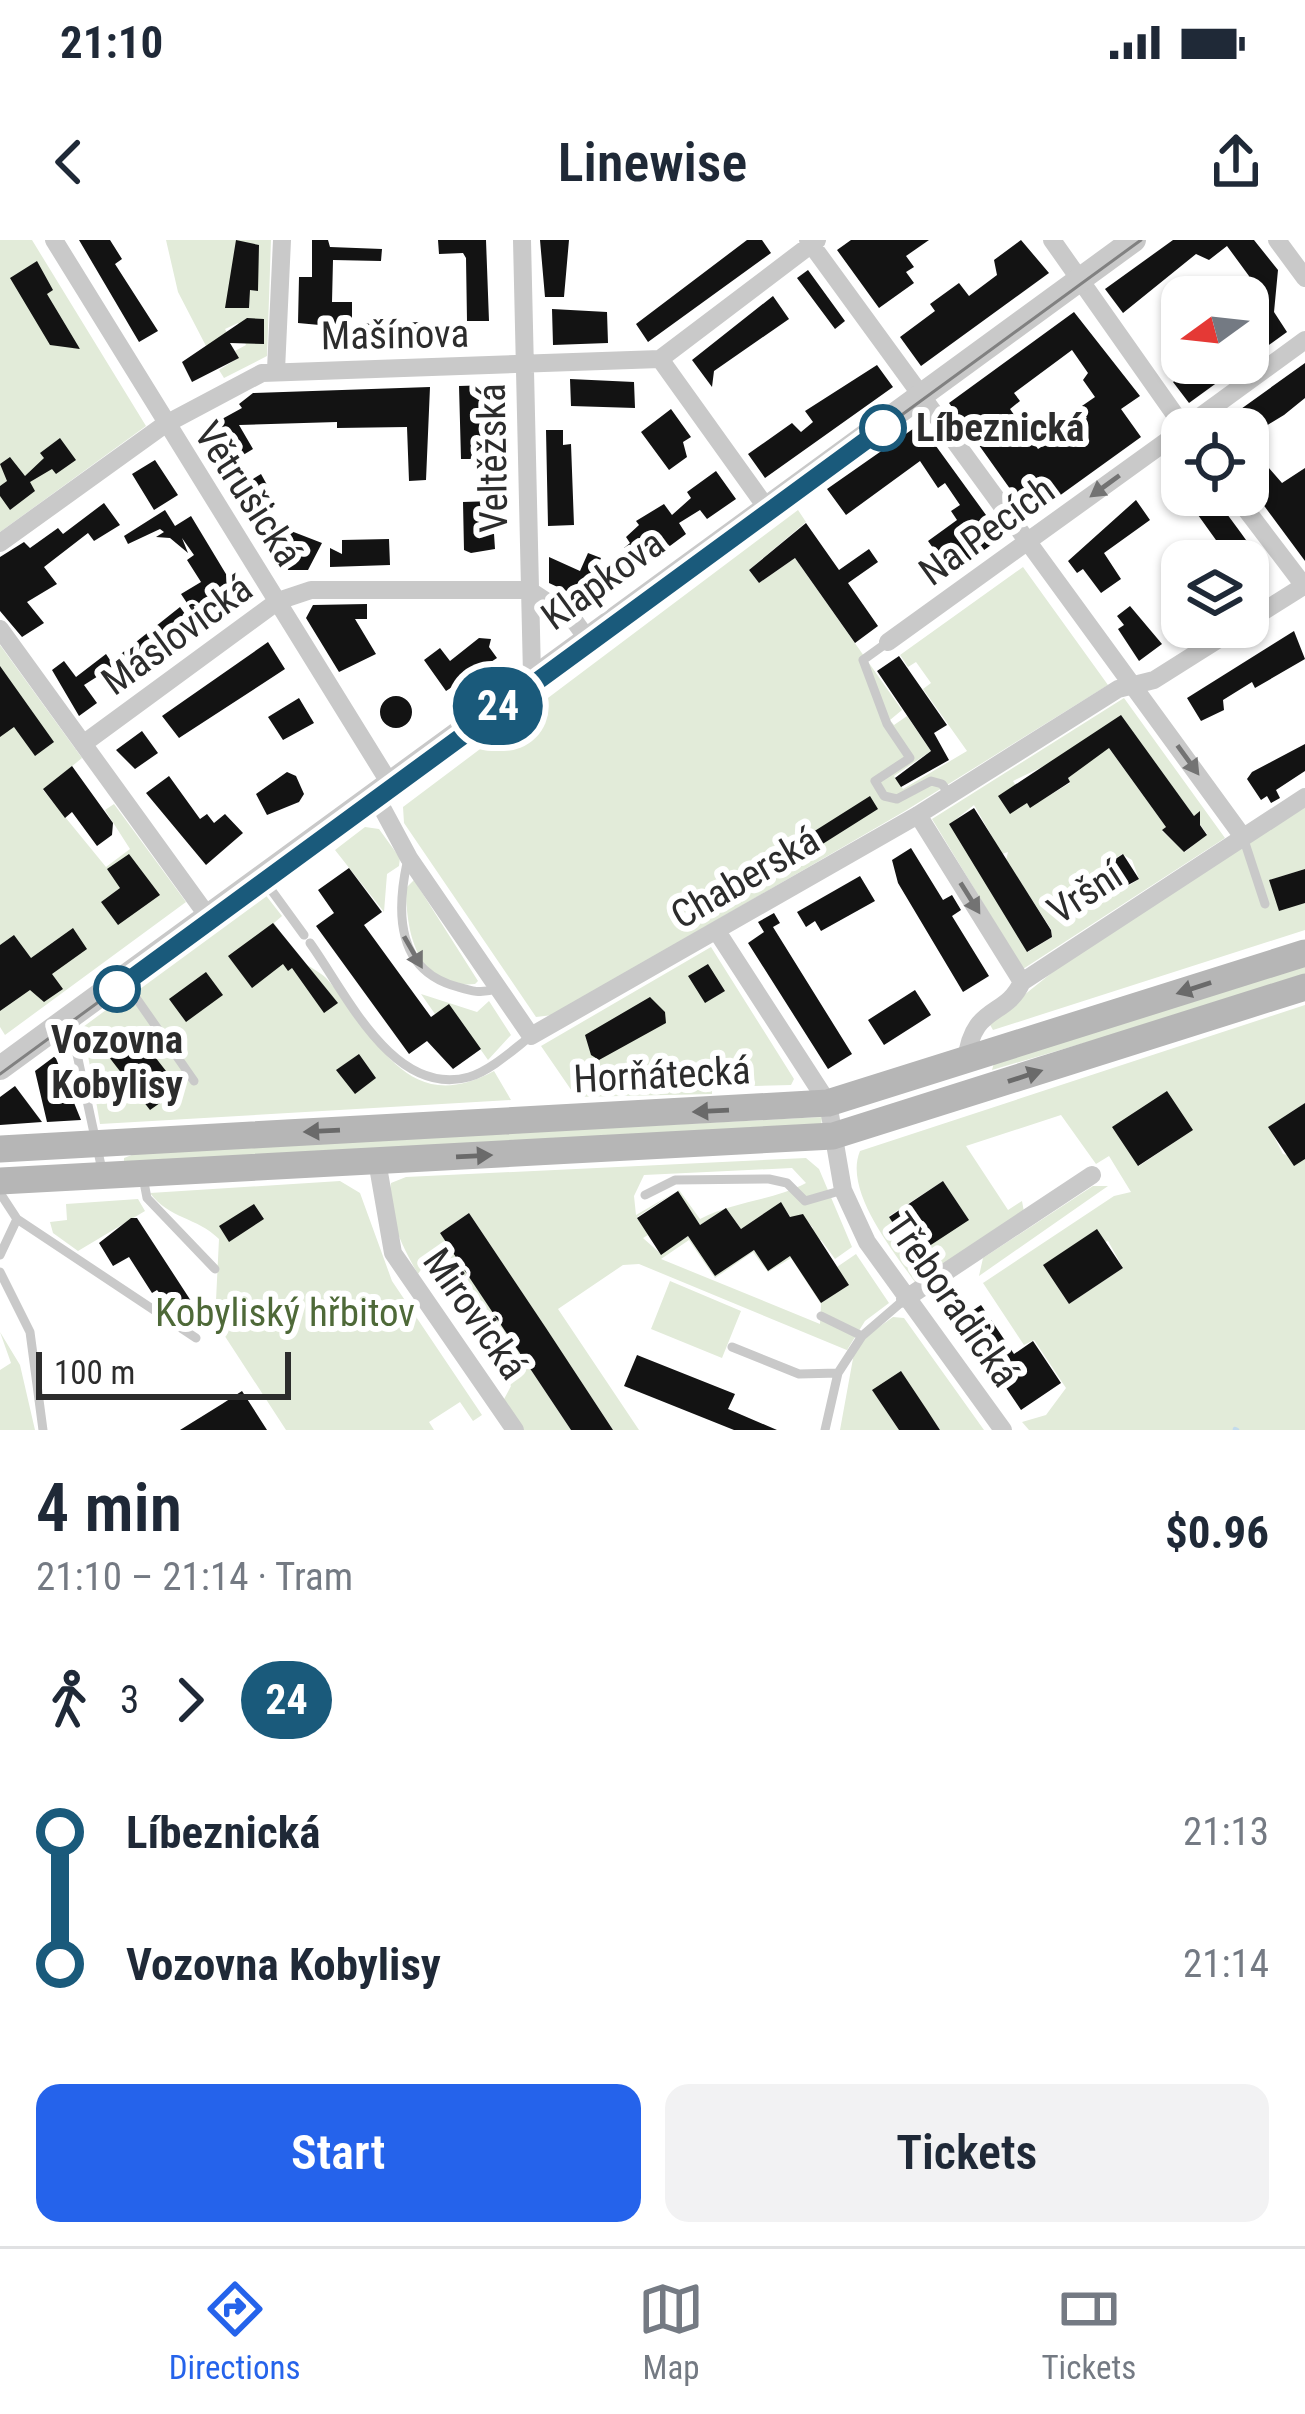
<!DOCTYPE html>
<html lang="en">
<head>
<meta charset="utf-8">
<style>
	:root { --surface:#fff; --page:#f2f2f3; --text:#1f2937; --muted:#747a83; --line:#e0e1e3; --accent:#2563eb }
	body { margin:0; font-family:"Roboto Condensed",sans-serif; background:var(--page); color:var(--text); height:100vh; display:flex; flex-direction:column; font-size:45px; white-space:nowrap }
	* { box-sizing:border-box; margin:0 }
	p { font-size:39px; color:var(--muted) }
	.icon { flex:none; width:66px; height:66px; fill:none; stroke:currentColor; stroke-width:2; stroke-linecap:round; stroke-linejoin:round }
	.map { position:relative; height:1190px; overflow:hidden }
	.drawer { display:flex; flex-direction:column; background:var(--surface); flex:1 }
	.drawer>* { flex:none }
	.badge { padding:0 24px; border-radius:39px; font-size:42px; line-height:78px }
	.needle { width:78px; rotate:255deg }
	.tools { position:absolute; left:1161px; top:36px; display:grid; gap:24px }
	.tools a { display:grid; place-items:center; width:108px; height:108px; border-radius:24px; background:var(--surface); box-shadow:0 3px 9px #0004; font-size:60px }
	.scale { position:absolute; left:36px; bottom:30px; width:255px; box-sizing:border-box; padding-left:12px; border:6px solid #2c2c2c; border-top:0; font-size:33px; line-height:42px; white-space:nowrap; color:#2c2c2c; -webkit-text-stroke:9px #fff; paint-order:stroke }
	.map>.badge { position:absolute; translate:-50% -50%; box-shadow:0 0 0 6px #fff }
	.legs { display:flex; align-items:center; gap:18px; height:132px; padding:0 36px; font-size:39px }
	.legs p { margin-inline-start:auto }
	.overview { display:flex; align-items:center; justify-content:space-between; height:204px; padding:0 36px }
	h1 { font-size:66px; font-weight:600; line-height:90px }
	.cta { display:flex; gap:24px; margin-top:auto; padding:24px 36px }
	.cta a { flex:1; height:138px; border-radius:24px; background:var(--accent); color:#fff; font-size:48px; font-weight:600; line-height:138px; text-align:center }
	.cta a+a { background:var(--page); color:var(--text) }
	ul { padding:0 36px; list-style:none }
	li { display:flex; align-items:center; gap:42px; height:132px; font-size:45px }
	li i { display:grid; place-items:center; width:18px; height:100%; margin:0 15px; background:currentColor }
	li i::after { content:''; width:30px; height:30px; margin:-15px; border:9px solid; border-radius:50%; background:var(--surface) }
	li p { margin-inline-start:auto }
	li:first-child i { background:linear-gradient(#0000 50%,currentColor 0) }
	li:last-child i { background:linear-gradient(currentColor 50%,#0000 0) }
	.status { display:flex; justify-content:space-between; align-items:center; height:84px; padding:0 60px; background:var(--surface); direction:ltr }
	.status svg { height:33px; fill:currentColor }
	header { display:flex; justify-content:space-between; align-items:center; height:156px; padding:0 36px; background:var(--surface); font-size:54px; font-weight:600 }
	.tab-bar { display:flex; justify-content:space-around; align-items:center; height:168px; border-top:3px solid var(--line); background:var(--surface); font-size:33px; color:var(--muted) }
	.tab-bar a { display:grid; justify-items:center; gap:6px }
	.tab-bar .selected { color:var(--accent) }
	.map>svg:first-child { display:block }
	.green { fill:#e2ebd9; fill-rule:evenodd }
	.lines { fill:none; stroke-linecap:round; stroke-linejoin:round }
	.stream { stroke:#c3dbec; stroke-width:4.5 }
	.building { fill:#131313; fill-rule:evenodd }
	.service { stroke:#c9c9c9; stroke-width:9 }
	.minor { stroke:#c9c9c9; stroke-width:18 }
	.tertiary { stroke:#c9c9c9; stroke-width:24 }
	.secondary { stroke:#b6b6b6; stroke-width:27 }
	.tram { stroke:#818181; stroke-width:3 }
	.oneway { fill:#737373 }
	.oneway2 { fill:#6a6a6a }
	.line-1-casing { stroke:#fff; stroke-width:27 }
	.line-1 { stroke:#1a5a7b; stroke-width:18 }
	.stop-1-dot { fill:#fff; stroke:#1a5a7b; stroke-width:6 }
	.labels { text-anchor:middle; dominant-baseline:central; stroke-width:12; stroke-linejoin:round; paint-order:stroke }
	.street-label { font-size:39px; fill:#2c2c2c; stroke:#fff }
	.stop-label { font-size:39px; font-weight:bold; fill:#2c2c2c; stroke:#fff; text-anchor:start }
	.park-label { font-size:39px; fill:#4e6938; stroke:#fff }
</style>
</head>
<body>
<div class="status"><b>21:10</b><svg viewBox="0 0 49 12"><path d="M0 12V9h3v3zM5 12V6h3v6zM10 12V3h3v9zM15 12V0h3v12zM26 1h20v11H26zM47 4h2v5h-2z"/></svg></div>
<header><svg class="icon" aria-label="back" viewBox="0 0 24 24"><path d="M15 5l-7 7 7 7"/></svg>Linewise<svg class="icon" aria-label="share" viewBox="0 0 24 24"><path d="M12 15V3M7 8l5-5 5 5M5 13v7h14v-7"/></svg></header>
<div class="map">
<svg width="1305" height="1190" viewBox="0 0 1305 1190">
	<rect width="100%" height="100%" fill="#fff"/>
	<path class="green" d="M0,0H32L146,186L0,292Z
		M166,0H271L267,116L224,138L219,130L238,118L235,111L246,105L238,83L225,89L229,96L206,106L178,52Z
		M798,270L806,282L749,330L759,343L795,318L902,470L890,480L894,485L907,476L931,511L894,536L903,549L967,511L923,449L931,443L916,422L908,427L900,415L1023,327L1108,445L905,571L553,775L536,777L404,583L403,567Z
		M0,405L82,518L43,550L106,627L130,609L105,570L114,564L186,662L5,795L0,787Z
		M1124,458L1225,598L1023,729L932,579ZM1121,476L1207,594L1185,612L1162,591L1166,587L1109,508ZM1069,514L1080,529L1068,538L1070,543L1030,567L1013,541ZM974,565L1002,614L1008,612L1006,620L1051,689L1052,697L1028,712L950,584ZM1122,614L1132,620L1139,639L1099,665L1084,651L1083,639Z
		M1305,567V629L1270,640L1305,663V690L993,790L989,783L1074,715Z
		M365,587L379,589L400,618L399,626L387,634L384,672L335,610Z
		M414,640L478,741L475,744C417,750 406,692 406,648Z
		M264,653L282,676L274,683C283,695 291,711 302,721C310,728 319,731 326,738C376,793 404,880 494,831L511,860L100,884L83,787Z
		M711,707L794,839L791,845L712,847V854L576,857L541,806Z
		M1305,723V738L992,830L994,823Z
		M421,754L477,772L489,761L511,795L488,820L449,765L435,774Z
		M1305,765V863L1269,887L1283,914L1305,919V1190H1029L1022,1182L1046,1175L1066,1148L1034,1100L1024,1105L983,1043L1114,956L1131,952L1109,916L1096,924L1061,875L966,906L1008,970L1022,961L1024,972L917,1045C895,1013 843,951 860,911ZM1113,887L1192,890L1139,926ZM943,941L968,979L915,1016L889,976ZM1108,1001L1123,1028L1069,1064L1043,1025Z
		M822,877L821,887L124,926V918L142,911Z
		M806,918L819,929L852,1007L835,1019L821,1000L793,1020L821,1063L848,1045L837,1027L856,1014L889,1063L865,1081L847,1110L893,1077L904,1078L984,1190H940L901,1132L873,1151L899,1190H840L854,1113L639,1024L623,1025L558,1069L639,1190H613L469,973L440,993L571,1190H522L503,1161L511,1146L427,1021L418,1034C403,1007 385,974 391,943L406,937ZM792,928L806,943C772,961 734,961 700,979L679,950L636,975L634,956L644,935ZM677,951L700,985L726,968L741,989L781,963L799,990L801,974L813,988C796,999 789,1017 768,1030L754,1010L715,1036L688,996L661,1014L643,998L648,995L637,977ZM689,1000L715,1038L753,1012L768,1032L791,1018L821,1064L820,1084L661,1019Z
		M340,941L360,953L392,1041L482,1175L473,1181L460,1162L429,1182L434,1190H286L215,1081L219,999C197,977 169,979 150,953Z
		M1093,946H1108L979,1036L983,1018Z
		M138,959L145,971L78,1011L53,993L50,982L67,980L66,964Z
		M670,1041L741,1071L722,1118L651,1089Z
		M0,1092L20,1125L35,1190H0V1130L11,1123Z"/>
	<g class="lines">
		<path class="stream" d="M1235,1189L1237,1190"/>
	</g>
	<path class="building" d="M79,0H110L122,19L115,24L158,91L139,102Z
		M236,0L259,5L258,51L250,50L249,68H225Z
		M312,0H328L330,7L382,9L381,21L333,20L332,62H352V84L423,82V104L353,106L352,88L298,83L299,37H312Z
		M438,0H486L489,81H467L466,18L463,13L439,14Z
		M540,0H569L564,57H545Z
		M747,0H762L771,13L648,102L636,84Z
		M851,0H929L906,16L914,27L906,32L914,43L879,68L837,10Z
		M1021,0L1049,33L921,126L900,97L935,71L930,64L959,43L969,56L997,35L994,20Z
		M1173,0H1254L1278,30L1274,72L1287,92L1248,120L1245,57L1249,36L1227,6L1209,20L1196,14L1123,73L1105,49Z
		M37,21L53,50L47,54L80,109L50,105L10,38Z
		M808,30L845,81L835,89L797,38Z
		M773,56L789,79L714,131L712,147L692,120Z
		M552,69L607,72L608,103L553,105Z
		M1074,72L1140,156L1121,169L1141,197L1030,277L949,163ZM1072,110L1088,133L1083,140L1095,157L1079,168L1087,178L1038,209L1010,169L1020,161L1014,153Z
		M247,78L264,79V104L230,103L239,118L192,142L182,122Z
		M1200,123H1244L1189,163L1173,142Z
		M1305,123V158L1284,175L1248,197V189H1213Z
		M877,125L893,147L765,238L748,214L792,183L801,192L813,182L805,171Z
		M570,139L634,142L635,168L571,166Z
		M491,145L493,219H461L459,146Z
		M430,147L426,240L409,241L407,187L337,188V182L239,185L253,209L225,226L202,190L242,168L239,164L253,153Z
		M671,169L691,197L683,202L687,217L669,230L641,192Z
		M920,184L1002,297L958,329L944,310L938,315L928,301L957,280L951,271L960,265L945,243L938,248L920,221L846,275L827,249Z
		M546,190H563V205L571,204L574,285L548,286Z
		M60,198L76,220L56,234L52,229L30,242L35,251L10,270L0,256V246L7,241L0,224L10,217L25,236L44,218L40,213Z
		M1261,219L1282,243L1305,228V321L1248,244V228Z
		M155,220L178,255L154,270L132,234Z
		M716,231L736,259L707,279L700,270L679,283L686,294L639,329L624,308L630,303L626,297L639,285L636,281L664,264L672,275L691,258L687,252Z
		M261,234L277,263L255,276L238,248Z
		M1213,255L1241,293L1261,321H1231L1193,268Z
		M1136,260L1150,280L1104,313L1121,339L1101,353L1083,329L1077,333L1068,321Z
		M494,261V289H484L494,294L495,309L471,313L464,310L463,262Z
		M104,263L120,285L94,301L88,293L44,327L57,344L27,362L44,383L22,397L0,371V317L24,302L30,308L58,288L63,294Z
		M165,270L175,286L191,276L238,354L216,367L212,360L193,372L181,354L201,342L187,320L194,315L182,298L188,313L170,298L156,297L164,292L160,289L128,304L124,296Z
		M265,280L282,307L291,291L322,303L308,330H288L285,317L262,306L252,288Z
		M806,283L839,330L869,309L878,322L848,343L878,386L855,403L795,318L759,343L749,330Z
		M389,299L390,325L330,327V308L342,314V300Z
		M588,313L601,318L596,329L609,346L592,363L549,343V317L580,331Z
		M367,364V379H355L376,414L339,432L306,378L313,365Z
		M1130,366L1162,404L1139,421L1118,389L1124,385L1117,376Z
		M180,367L196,389L126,440L112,421Z
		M1294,391L1305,419L1255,448L1252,442L1223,460L1224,470L1201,481L1187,458Z
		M479,398L491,399L489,407L497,418L446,451L424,420L440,408L450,421Z
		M268,402L285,429L179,498L162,476Z
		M106,414L114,426L84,445L97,463L79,476L52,430L64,421L76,437Z
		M899,416L947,485L934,493L949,520L901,547L895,538L931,511L877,431Z
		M0,426L54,502L35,516L14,487L0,497Z
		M380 472a16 16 0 1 1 32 0a16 16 0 1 1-32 0Z
		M299,458L314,483L283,500L268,477Z
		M1121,475L1194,576L1200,571V585L1207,595L1184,612L1162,590L1166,587L1109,508L1068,538L1070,542L1030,568L1027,563L1010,574L998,556Z
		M142,491L158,513L135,529L116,510Z
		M1305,504V531L1276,550L1280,558L1271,563L1267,556L1261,560L1247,539L1252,532Z
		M72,526L113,583L112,595L97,606L72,572L65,578L43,549Z
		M287,532L296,536L304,554L299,562L267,575L256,554Z
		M169,536L200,579L207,574L214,583L225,574L243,593L206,625L146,553Z
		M870,556L878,569L696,684L688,671Z
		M974,568L1051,690L1052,697L1027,712L949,584Z
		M911,608L943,660L952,655L961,670L952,676L989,736L963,752L898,643L892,620Z
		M129,614L160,655L118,685L101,662L120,648L107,629Z
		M1123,614L1139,639L1075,674L1066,661L1084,650L1082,641Z
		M349,628L382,672L364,685L404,740L431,777L449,764L481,809L453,829L427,801L409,814L316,686L334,673L318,650Z
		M1305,629V663L1279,671L1269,640Z
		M860,636L875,661L821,691L815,681L806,687L797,672Z
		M774,673L780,683L773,687L852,814L828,829L748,703L764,692L758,682Z
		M273,683L338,763L324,773L292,728L288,731L283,724L252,748L228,716Z
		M73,688L87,709L52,734L63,749L44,762L30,750L0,771V705L14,695L31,718Z
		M708,724L725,751L705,763L688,736Z
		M206,732L223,755L186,782L169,759Z
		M915,750L931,775L884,805L868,780Z
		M650,757L665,772L666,783L599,820L591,815L585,795Z
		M131,786L180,849L150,870L102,808Z
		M359,814L376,838L355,854L336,830Z
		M55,816L81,880L47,882L35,831Z
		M15,846L42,882L0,885V857Z
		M1167,851L1193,890L1138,926L1112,887Z
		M1305,863V919L1294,926L1268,887Z
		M943,941L969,980L914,1016L889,977Z
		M678,951L700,985L726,968L741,989L781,962L790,977L803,974L849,1045L821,1063L790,1016L768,1031L754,1010L715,1036L688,996L661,1015L637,978Z
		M254,964L264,979L229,1002L219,986Z
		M469,973L546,1088L613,1190H571L465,1031L440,993Z
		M131,978H137L193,1064L177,1074L157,1050L152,1053L129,1017L113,1026L99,1003Z
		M1097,989L1123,1028L1069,1064L1043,1025Z
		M981,1065L1014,1114L1033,1101L1061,1143L1021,1170L979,1108L972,1112L954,1083Z
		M637,1115L735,1154L728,1169L777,1190H734L624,1146Z
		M901,1131L927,1170L940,1190H899L872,1150Z
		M242,1151L267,1190H180L222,1164Z"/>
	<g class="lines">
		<path class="service" d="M888,402L863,420L887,484L910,518L875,541L884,556L897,559L931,541L942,544L950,555
			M1243,597L1265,664
			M407,623C396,674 397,731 458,747C471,751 481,754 495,749
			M264,640L304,695
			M310,703C346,753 393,858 469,837C490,831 514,809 531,796
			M125,742L194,841
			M70,782L102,930
			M143,937L147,958L215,1029
			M0,953L17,979L0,1015
			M645,955L675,940L769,939L787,943L805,961L843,950
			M17,979L196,1098
			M0,1032L30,1092L43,1190
			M821,1076L862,1096L905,1059
			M732,1107L799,1134L838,1133L862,1096
			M825,1190L838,1133"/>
		<path class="minor" d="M54,0L389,542
			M522,0L532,435
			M808,0L1243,597
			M1052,0L1185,189
			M1277,0L1305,38
			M660,119L817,0
			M660,119L766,267
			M276,130L282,0
			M1183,189L1305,100
			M1235,255L1305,347
			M0,303L164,185L262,133L660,119
			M1248,381L1305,345
			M0,389L207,675
			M888,402L1182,190
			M83,504L278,361L311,350H529L573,379L586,397
			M374,553L409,618L531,796L918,575L1118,449L1154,440L1238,387
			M918,575L1022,742
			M718,693L828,863L843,950L867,1002L1003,1190
			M966,821C973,763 1005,779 1022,742L1305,557
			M377,921L393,1013L515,1190
			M905,1059L1092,935"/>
		<path class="tertiary" d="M0,828L1134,0"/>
		<path class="secondary" d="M0,909L828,863L1305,713
			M0,941L833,896L1305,747"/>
		<path class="tram" d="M0,834L1141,0"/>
	</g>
	<defs><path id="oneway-solid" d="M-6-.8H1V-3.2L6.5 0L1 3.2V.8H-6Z" transform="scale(3)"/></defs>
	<g class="oneway">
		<use href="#oneway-solid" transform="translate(1105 246) rotate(144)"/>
		<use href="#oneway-solid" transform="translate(1188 520) rotate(54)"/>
		<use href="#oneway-solid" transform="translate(970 658) rotate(58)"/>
		<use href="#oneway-solid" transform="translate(413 712) rotate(60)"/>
	</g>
	<g class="oneway2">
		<use href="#oneway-solid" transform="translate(1194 748) rotate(162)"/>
		<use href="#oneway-solid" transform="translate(1025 836) rotate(-18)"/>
		<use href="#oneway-solid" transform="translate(711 871) rotate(177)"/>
		<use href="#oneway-solid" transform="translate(322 891) rotate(177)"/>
		<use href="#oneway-solid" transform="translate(474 916) rotate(-3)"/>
	</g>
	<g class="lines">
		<defs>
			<path id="line-1" d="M117,749L883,188"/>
		</defs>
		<use href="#line-1" class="line-1-casing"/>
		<use href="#line-1" class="line-1"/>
	</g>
	<g class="stop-1-dot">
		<circle cx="883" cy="188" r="21"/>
		<circle cx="117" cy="749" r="21"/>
	</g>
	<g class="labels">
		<g class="street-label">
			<text transform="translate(395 95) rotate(-1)">Mašínova</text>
			<text transform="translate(493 218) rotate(-91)">Veltěžská</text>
			<text transform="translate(248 254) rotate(57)">Větrušická</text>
			<text transform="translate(987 291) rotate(-36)">Na Pecích</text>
			<text transform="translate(603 340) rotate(-36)">Klapkova</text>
			<text transform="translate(177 395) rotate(-36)">Máslovická</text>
			<text transform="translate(745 638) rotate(-30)">Chaberská</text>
			<text transform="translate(1085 653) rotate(-33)">Vršní</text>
			<text transform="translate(662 835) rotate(-3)">Horňátecká</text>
			<text transform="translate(952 1060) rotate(55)">Třeboradická</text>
			<text transform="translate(475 1074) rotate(55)">Mirovická</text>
		</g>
		<g class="stop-label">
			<text x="916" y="188">Líbeznická</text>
			<text x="117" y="800" text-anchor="middle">Vozovna<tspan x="117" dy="45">Kobylisy</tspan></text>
		</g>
		<g class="park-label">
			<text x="285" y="1073">Kobyliský hřbitov</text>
		</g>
	</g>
</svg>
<div class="tools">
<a><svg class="needle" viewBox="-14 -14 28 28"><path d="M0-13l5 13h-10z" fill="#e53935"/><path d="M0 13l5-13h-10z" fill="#747a83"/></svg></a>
<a><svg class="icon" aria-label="locate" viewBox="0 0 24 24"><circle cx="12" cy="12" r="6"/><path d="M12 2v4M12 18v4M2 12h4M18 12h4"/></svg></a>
<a><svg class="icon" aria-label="layers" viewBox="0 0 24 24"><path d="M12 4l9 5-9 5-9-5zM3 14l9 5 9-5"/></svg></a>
</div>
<div class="scale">100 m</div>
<b class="badge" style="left:498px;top:466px;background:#1a5a7b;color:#fff">24</b>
</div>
<section class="drawer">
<div class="overview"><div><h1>4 min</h1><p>21:10 – 21:14 · Tram</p></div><b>$0.96</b></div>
<div class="legs"><svg class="icon" aria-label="walk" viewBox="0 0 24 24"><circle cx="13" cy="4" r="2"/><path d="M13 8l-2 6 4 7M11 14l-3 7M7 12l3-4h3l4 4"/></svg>3<svg class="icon" aria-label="forward" viewBox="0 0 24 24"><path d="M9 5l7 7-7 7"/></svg><b class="badge" style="background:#1a5a7b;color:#fff">24</b></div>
<ul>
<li><i style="color:#1a5a7b"></i><b>Líbeznická</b><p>21:13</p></li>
<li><i style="color:#1a5a7b"></i><b>Vozovna Kobylisy</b><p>21:14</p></li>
</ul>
<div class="cta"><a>Start</a><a>Tickets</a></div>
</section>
<nav class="tab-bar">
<a class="selected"><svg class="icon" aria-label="directions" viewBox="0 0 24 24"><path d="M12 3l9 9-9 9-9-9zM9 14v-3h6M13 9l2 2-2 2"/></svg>Directions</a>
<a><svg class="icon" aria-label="map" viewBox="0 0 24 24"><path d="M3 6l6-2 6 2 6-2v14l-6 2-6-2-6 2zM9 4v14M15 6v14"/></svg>Map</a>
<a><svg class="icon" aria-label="tickets" viewBox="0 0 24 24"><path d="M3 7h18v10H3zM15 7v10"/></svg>Tickets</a>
</nav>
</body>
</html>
